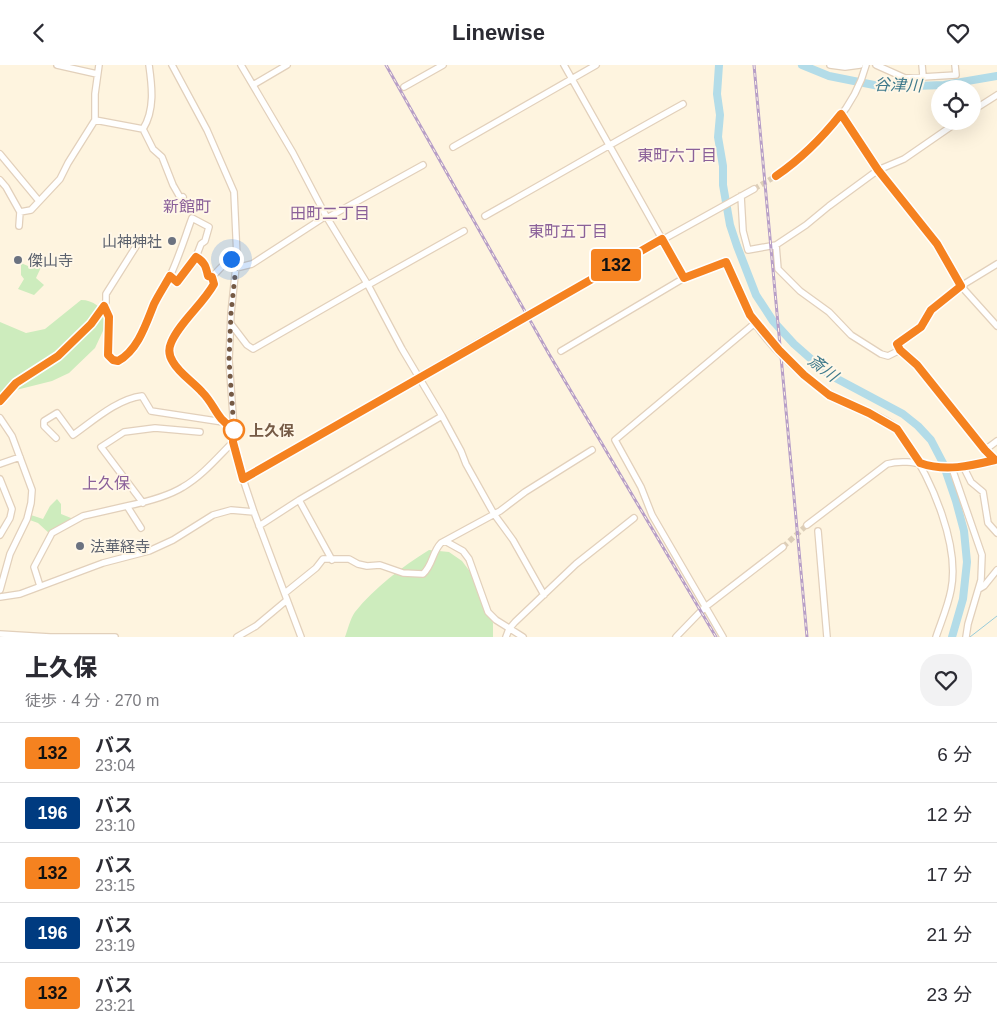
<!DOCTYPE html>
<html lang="ja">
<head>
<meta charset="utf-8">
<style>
	:root { --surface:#fff; --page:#f2f2f3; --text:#2b2b33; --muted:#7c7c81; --line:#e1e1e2 }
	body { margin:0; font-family:Helvetica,"Noto Sans JP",sans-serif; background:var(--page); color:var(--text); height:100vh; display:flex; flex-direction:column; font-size:19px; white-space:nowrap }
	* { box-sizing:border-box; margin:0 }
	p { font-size:16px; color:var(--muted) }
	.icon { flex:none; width:28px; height:28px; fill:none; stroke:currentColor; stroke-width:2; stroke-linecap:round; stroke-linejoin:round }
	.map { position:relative; height:572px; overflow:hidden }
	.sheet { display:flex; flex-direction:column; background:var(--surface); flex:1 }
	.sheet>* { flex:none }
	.badge { padding:0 10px; border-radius:4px; font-size:18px; line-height:32px }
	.buttons { position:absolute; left:931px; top:15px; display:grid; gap:10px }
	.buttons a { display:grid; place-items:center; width:50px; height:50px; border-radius:50%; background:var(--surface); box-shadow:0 5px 20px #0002; font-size:25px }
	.you { position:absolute; width:25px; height:25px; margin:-12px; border:4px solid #fff; border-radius:50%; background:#1a73e8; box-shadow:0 0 0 8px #1a73e833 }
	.map>.badge { position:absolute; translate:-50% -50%; box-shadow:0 0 0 2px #fff }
	.round { display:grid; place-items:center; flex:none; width:52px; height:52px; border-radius:20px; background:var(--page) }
	.headline { display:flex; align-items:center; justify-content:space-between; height:85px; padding:0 25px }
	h1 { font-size:24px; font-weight:800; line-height:38px }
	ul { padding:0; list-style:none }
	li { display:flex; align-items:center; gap:15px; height:60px; padding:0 25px; border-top:1px solid var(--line) }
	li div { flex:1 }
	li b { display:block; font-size:19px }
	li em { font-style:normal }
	li .badge { min-width:55px; font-weight:700; text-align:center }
	header { display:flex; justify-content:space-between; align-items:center; height:65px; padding:0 25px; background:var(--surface); font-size:22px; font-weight:800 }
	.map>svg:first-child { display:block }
	.green { fill:#cdecbd }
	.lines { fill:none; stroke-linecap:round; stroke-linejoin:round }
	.stream { stroke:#98cbda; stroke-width:1 }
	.river { stroke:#b3dce8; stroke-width:8 }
	.minor-tunnel { stroke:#dcceb8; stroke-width:5.5; stroke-dasharray:5.5 3; stroke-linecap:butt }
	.minor-casing { stroke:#e2d0bb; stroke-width:8 }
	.minor { stroke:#fff; stroke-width:5.5 }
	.rail-casing { stroke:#b79ec7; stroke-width:3 }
	.rail { stroke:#fff7e7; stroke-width:1; stroke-dasharray:4; stroke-linecap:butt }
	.minor-bridge-casing { stroke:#e2d0bb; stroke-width:8; stroke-linecap:butt }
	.minor-bridge { stroke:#fff; stroke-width:5.5 }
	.line-casing { stroke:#fff; stroke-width:11 }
	.line { stroke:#f58220; stroke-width:8 }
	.walk { stroke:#755a45; stroke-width:5; stroke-dasharray:0 9 }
	.worship-dot { fill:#6b7280; stroke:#fff7e7; stroke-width:2 }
	.stop-dot { fill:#fff; stroke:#f58220; stroke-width:2.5 }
	.labels { text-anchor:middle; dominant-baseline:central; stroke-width:4; stroke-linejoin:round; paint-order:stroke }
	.worship-label { font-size:15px; fill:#5b616d; stroke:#fff7e7; text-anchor:start }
	.stop-label { font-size:15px; font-weight:bold; fill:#755a45; stroke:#fff7e7; text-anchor:start }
	.water-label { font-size:16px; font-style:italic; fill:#3e798b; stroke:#fff7e7 }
	.neighbourhood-label { font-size:16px; fill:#8a6099; stroke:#fff7e7 }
</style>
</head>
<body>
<header><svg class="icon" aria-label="back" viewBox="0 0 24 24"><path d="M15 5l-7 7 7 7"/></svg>Linewise<svg class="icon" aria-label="heart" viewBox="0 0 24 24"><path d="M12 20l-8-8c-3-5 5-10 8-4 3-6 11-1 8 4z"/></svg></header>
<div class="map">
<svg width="997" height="572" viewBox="0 0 997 572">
	<rect width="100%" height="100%" fill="#fef4df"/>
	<path class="green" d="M38,192L44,196L36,213L44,220L34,230L18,224L24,214L21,210V198L28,201Z
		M81,235C94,235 101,243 109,253L95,283L69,308L52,316L0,329V257L26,268L45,264Z
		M57,434L61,439V449L76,455L50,469L38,458L27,454L28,449L43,454L50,441Z
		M429,485L449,487L462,496L483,524L493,558V572H345C348,564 350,554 355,547C375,522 402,502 429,485Z"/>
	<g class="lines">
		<path class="stream" d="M970,572L997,551"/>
		<path class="river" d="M719,0L717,29L720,50L718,72L723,101V120L730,160L737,181L756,230L773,256L794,279L828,309L903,349L918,361L931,375L943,398L956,436L964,466L967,497L963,534L952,572
			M802,0L829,11L884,22L944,20L997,11"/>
		<path class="minor-tunnel" d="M754,124L776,111
			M783,482L807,460"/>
		<defs>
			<path id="minor" d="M57,0L97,9
				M172,0L207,65L234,127L237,192L231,248L229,295L234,364L233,377L243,414L254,447L301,572
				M241,0L293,88L326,151L368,220L402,284L442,351L461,386L466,399L494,449L513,475L544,530
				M564,0L684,213
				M830,0L845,2L860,0
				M876,0L905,13L956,10L955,0
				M922,0L923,11
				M253,20L287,0
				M404,22L443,0
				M972,46L997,30
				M841,49L878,105L937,179L961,221L997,261
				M95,55L143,64L153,84L162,92L173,120L181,134L183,132
				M143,64C155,45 152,21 149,0
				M453,82L596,0
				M0,89L39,136
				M776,111C814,84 854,47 866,0
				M0,115L6,122L20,147L19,161
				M741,131L743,166L748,185L776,180L806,160L829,141L878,105L904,94L959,56
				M20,147L31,145L60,114L68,98L95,55V29L99,0
				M485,151C551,114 616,76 683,39
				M327,153L423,100
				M776,180L778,204L800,226L829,247L851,270L881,289L888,291L900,285
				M236,203L252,199L326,151
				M599,210L754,124
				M170,211L177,217L196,192C205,197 207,202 208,211L212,212L214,219L210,227L186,256L171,278L169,289L173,298L206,330L223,357
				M212,212C220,204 226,195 237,192
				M368,220L464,166
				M104,241L109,252L108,290L113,295L118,296C139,284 146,258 155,238C159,229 165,220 170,211C179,192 185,172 192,153L209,162L205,176L201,179L196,192
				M231,259L247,280L253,284L366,219
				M561,286L684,213L726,197C733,214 740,232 749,249C763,275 803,314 829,329C848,341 881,349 897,363C901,367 904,374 907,379C932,415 960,481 951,525C948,541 941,557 936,572
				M0,336L16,317L58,291L80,271L99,249L106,237V229L140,175
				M0,353L12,371L32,425L31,438L27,454L10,489L0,525
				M56,373L44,361V356L57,348L73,370C93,356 117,334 142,331L151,346L223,357L234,364
				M985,385L997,376
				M995,395L917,300L900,285L897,279L921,262L931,245L961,221L997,199
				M0,399L20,392
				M949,403L953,406L982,490L981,515L968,559L966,572
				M964,403L971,417L983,427L988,458L997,468
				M0,414L12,444L10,453L0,470
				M243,414L486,273
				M299,435L332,495
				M143,438L101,382L124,367L155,363L200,367
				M807,460L887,399C908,393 928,402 950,403C966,403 981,398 997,395
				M259,461L299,435L442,351
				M141,463L127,441C146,437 167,432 183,422C202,411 217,393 233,377
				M818,466L827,572
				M445,476L463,486L469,494L488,547L496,555L523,572
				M40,521L34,502L52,468L83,451L127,441
				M979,524L984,521L997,505
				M285,528L316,503L323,494H349L358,499L367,501L380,500L403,508L423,509C433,500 432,487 441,478L500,446L525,427L592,385
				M0,532L20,529L103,498L149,486L173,475L213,450L231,445L254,447
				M0,569L50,572H115
				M237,572L256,561L287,535
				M506,572L509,564L515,557L576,499L634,453
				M676,572L704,543L783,482
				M723,572L652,450L641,422L615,375L755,258"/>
		</defs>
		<use href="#minor" class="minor-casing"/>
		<use href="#minor" class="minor"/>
		<defs>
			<path id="rail" d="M386,0L549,289L716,572
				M754,0L807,572"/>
		</defs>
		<use href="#rail" class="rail-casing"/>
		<use href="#rail" class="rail"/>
		<defs>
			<path id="minor-bridge" d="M486,273L599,210"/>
		</defs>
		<use href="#minor-bridge" class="minor-bridge-casing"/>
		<use href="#minor-bridge" class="minor-bridge"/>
	</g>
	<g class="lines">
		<defs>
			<path id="line" d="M0,336L16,318L58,291L91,259L104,241L109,252L108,290L113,295L118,296C138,285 146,259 154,239C159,229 165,220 170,211L177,217L196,192C205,197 206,202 208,211L212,212L214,219C203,239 179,258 171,278C168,285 169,291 173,297C179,308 193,317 202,327C216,341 215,353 234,364L233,377L243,414L662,174L684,213L726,197L750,250L779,285L804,310L829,330L869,348L897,364L920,398C945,407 970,401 995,395L985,385L917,300L900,285L897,279L921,262L931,245L961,221L937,179L878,105L841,49C822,73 801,94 776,111"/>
		</defs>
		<use href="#line" class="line-casing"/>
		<use href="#line" class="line"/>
		<path class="walk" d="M231,194L237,192L231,248L229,295L234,365"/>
	</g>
	<g class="worship-dot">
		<circle cx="172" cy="176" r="5"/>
		<circle cx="18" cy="195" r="5"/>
		<circle cx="80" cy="481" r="5"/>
	</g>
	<circle class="stop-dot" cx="234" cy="365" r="10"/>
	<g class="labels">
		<g class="worship-label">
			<text x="162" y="176" text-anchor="end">山神神社</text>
			<text x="28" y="195">傑山寺</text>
			<text x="90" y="481">法華経寺</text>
		</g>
		<g class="stop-label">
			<text x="249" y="365">上久保</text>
		</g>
		<g class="water-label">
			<text transform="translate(898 20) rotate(2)">谷津川</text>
			<text transform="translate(823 303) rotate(37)">斎川</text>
		</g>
		<g class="neighbourhood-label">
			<text x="677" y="90">東町六丁目</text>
			<text x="187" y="141">新館町</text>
			<text x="330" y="148">田町二丁目</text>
			<text x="568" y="166">東町五丁目</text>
			<text x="106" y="418">上久保</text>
		</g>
	</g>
</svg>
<div class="buttons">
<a><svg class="icon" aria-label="locate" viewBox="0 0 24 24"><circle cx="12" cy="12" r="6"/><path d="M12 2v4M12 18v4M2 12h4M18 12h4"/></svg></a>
</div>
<div class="you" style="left:231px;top:194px"></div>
<b class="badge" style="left:616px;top:200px;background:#f58220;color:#111">132</b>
</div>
<section class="sheet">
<div class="headline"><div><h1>上久保</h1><p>徒歩 · 4 分 · 270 m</p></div><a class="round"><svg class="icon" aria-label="heart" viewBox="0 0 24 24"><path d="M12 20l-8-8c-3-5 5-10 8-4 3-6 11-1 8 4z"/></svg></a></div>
<ul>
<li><span class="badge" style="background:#f58220;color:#111">132</span><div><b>バス</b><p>23:04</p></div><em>6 分</em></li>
<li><span class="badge" style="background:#003b80;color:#fff">196</span><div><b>バス</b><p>23:10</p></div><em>12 分</em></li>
<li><span class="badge" style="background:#f58220;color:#111">132</span><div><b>バス</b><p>23:15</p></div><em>17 分</em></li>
<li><span class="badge" style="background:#003b80;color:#fff">196</span><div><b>バス</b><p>23:19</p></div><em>21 分</em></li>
<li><span class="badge" style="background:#f58220;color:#111">132</span><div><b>バス</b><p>23:21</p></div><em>23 分</em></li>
</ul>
</section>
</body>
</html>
